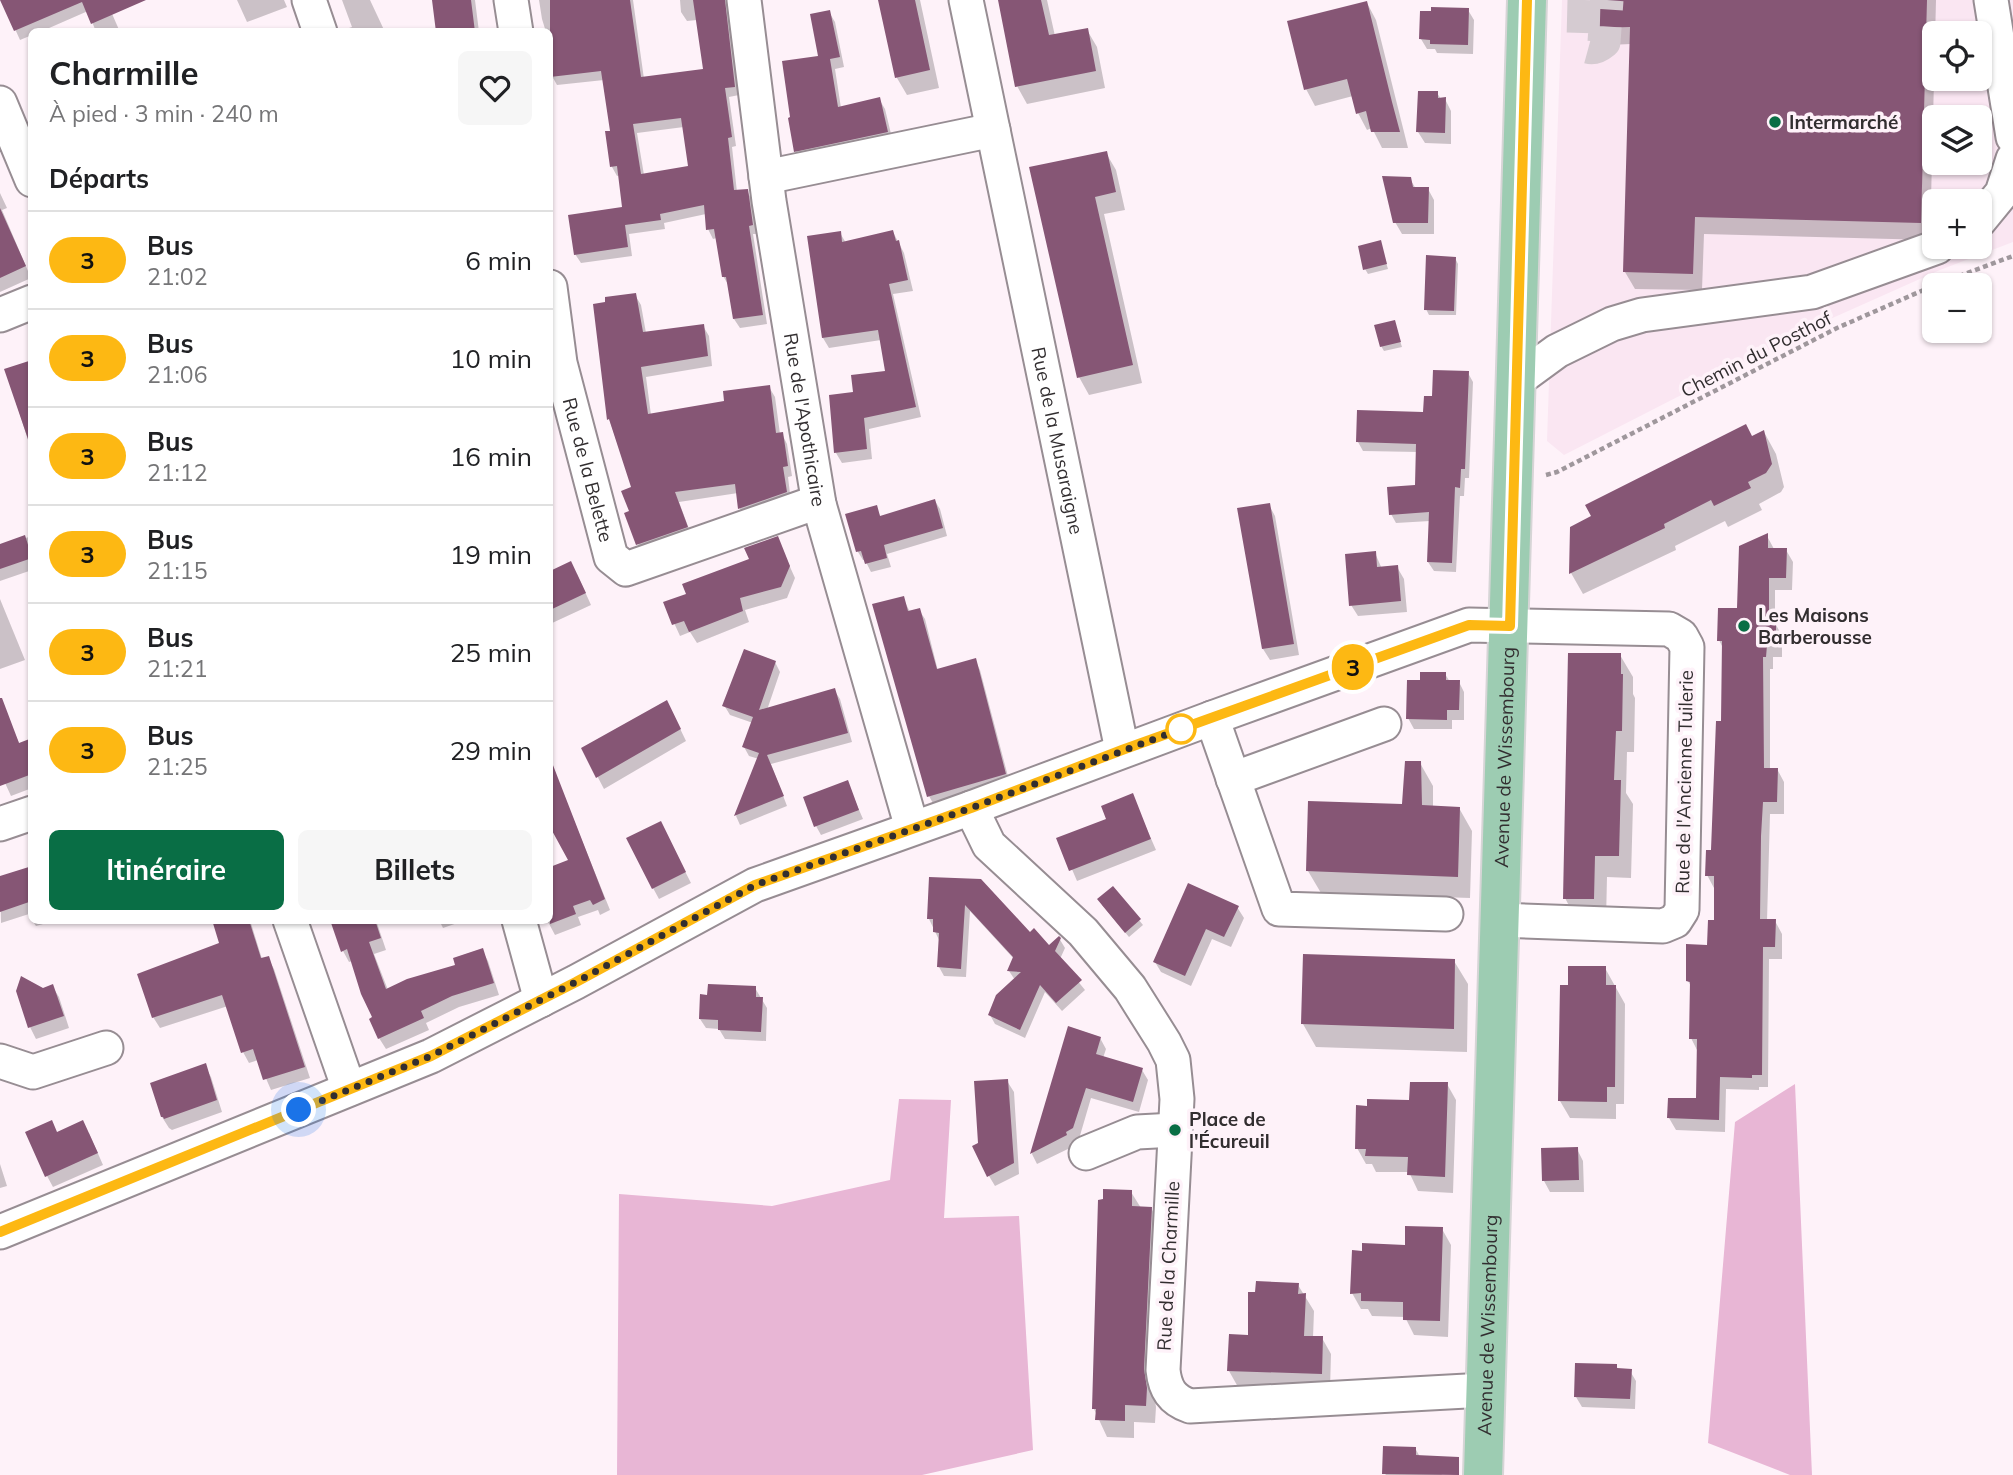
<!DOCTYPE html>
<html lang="fr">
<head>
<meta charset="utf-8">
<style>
	:root { --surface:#fff; --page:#f6f6f6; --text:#202124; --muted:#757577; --line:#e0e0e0; --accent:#096e45 }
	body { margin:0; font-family:Mulish,sans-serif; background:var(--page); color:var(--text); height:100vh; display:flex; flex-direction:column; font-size:26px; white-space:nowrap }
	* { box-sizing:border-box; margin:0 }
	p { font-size:23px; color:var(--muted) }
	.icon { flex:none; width:38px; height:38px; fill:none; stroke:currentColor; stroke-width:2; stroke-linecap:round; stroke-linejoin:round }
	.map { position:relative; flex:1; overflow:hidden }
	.sheet { position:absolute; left:28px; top:28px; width:525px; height:896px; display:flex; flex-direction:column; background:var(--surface); border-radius:10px; box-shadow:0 2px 5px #0004 }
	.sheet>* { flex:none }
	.badge { padding:0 14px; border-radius:23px; font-size:24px; line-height:46px }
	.buttons { position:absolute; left:1922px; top:21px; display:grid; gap:14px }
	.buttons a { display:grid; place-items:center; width:70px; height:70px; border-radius:10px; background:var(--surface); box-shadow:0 2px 5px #0004; font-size:35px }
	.you { position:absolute; width:35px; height:35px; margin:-18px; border:5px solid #fff; border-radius:50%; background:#1a73e8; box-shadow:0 0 0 10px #1a73e833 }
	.map>.badge { position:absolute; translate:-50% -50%; box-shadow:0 0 0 4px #fff }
	h2 { padding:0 21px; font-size:26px; line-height:63px }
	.round { display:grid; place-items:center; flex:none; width:74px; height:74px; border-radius:10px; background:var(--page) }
	.headline { display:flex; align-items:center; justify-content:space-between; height:119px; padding:0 21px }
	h1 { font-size:33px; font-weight:700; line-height:52px }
	.button { display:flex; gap:14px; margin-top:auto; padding:14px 21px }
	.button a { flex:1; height:80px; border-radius:10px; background:var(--accent); color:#fff; font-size:28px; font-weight:700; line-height:80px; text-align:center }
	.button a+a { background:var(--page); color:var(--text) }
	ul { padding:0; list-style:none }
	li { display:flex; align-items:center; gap:21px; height:98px; padding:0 21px; border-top:2px solid var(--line) }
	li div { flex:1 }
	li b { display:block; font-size:26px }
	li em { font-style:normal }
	li .badge { min-width:77px; font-weight:700; text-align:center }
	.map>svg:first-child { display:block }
	.built { fill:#fae6f2; fill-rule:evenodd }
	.green { fill:#e8b6d5 }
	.shadow { fill:#0003; fill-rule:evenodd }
	.building { fill:#865675; fill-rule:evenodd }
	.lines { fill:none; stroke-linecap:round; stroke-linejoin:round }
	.minor-tunnel { stroke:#d5cbd1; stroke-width:33; stroke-dasharray:33 17; stroke-linecap:butt }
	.minor-casing { stroke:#978d93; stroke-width:37 }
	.major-casing { stroke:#d6d5d6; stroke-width:42 }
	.path { stroke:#9f979c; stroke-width:4.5; stroke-dasharray:5 3.5; stroke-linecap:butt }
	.minor { stroke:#fff; stroke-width:33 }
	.major { stroke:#9dccb2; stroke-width:38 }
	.line-casing { stroke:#fff; stroke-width:16 }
	.line { stroke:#fdb813; stroke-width:10 }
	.walk { stroke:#322e30; stroke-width:7; stroke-dasharray:0 12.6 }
	.poi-dot { fill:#096e45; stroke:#fef2f9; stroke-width:2.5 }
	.stop-dot { fill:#fff; stroke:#fdb813; stroke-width:3.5 }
	.labels { text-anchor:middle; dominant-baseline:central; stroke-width:7; stroke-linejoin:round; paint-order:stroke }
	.poi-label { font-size:19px; font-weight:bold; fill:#322e30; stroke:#fef2f9; text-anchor:start }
	.street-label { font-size:19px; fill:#322e30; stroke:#fef2f9 }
</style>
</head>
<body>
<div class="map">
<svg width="2013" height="1475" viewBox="0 0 2013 1475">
	<rect width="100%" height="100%" fill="#fef2f9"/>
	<path class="built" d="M1562,0H2013V242L1940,270L1828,320L1564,455L1547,441ZM1934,33H1979V79H1934ZM1934,117H1979V163H1934ZM1934,201H1979V247H1934Z"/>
	<path class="green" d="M1795,1084L1812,1475H1790L1708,1443L1735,1122Z
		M899,1099L951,1100L944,1218L1019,1216L1033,1450L922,1475H617L619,1194L772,1206L890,1180Z"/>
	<path class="shadow" d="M2,0H106L120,32H96L88,11L40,32H32V35L20,40Z
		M237,0H284L287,7L247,22Z
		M342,0H370L385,32H347L346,29L352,27Z
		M434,0H475L479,32H438Z
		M539,0H633L644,79L705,70L697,20L687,21L681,12L680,0H728L739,95L729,97L736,146L732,147L737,192L747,191L752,200L757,234H753L767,324L740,328L734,319L729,286L723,276L717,238L713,239L708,229L706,214L664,223L665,229L629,234L632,256L581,263L575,254L624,209L620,175L617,176L612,167V132L604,80L557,85L552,76L550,32H546L542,19ZM684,127L690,168L644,175L637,133Z
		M880,0H920L939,88L907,95L897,78Z
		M1000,0H1047L1055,36L1087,30L1097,47L1105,88L1027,104L1017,86Z
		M1599,0H1936L1930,240L1704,234L1702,290L1635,289L1625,272L1631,44L1608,45L1598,27Z
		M1367,3L1376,20L1408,148H1382L1372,128L1367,130L1358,113L1353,96L1315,106L1306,89Z
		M1468,10L1474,20L1473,54L1437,53L1435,49H1427L1421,39Z
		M829,12L835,22L844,67L835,69L841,108L879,99L885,109L893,142L801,161L796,151L820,57Z
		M1437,93L1441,99H1445L1451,111V144L1425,143L1418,132Z
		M1106,153L1116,170L1125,210L1104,214L1142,383L1089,395L1079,377L1031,169Z
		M1410,179L1416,189H1428L1434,200V234H1402L1395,222Z
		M0,193L7,208L2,210L31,278L0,292Z
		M893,232L904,253L913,291L893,294L921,417L869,429L872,459L842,463L836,453L855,394L887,373L881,340L829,348L823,338L840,233L846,243Z
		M1380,242L1388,269L1368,274L1365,269Z
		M1455,258L1458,264L1456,315H1429L1426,309Z
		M635,295L641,305L646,333L703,326L709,336L712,366L646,377L651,415L726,403L769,387L775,397L780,434H782L787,444L792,476L788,477L791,502L745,518L740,509L738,493L679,502L692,537L644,554L638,544L631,512L633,488L609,419Z
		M1394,322L1402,347L1384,351L1381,346Z
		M32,362V453L6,370Z
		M1468,373L1473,382L1469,478H1465L1464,496H1460L1456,572L1434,571L1428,562L1430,521L1396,523L1391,514L1416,487L1418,452L1363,451L1358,442L1424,414L1434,398Z
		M1764,432L1776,454L1784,487L1781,492L1759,504L1762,510L1728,527L1725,521L1675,546L1676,550L1583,594L1571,573L1572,528Z
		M935,501L940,509L947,536L887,554L891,567L871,572L865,560H863L858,552L848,515L876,507L881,518Z
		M1269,505L1275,516L1299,655L1270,660L1263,649Z
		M32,536V570L0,581V546Z
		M1767,536L1774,549L1786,550L1793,562L1792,590H1775V623L1782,636V657H1773V669H1770V769H1777L1784,782V814H1770L1767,921H1775L1782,934V959H1769L1768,1087H1759V1090L1726,1089L1725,1132L1676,1130L1669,1118L1697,1100L1698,1052L1691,1038L1692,988L1688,981L1709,947L1716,922L1714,888L1707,875L1713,851L1723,722L1724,650L1719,640L1739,610Z
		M777,538L795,578L787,598L745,610L749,622L697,643L690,632L680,636L665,603L688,595L751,560Z
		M1375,553L1382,569L1397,567L1404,579L1407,612L1358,616L1351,605Z
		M550,570L551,573L577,574L591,605L550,624Z
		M903,598L910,612L919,610L925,619L938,671L975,660L980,670L1010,784L934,805L929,796Z
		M0,599L25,660L0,669Z
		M1620,655L1633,677V694L1635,698L1634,752H1627L1626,793L1633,804L1631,878L1607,877L1606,921H1577L1565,898Z
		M775,662L780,672L767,710L834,690L840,699L852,742L771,764L787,806L740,825L736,816L759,759L749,756L744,747L753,723L730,715L724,705Z
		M1445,674L1450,682H1459L1464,692V720H1452V729H1414L1408,718L1421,682Z
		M673,714L686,741L604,789L583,749Z
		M10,723L20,745L32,740V788L11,796L0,772V727Z
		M1420,763L1433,786V807L1459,808L1472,831L1470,898L1321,893L1308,871L1403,806Z
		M552,766L610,910L600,915L598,910L578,917L581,925L555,935L547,920H550V869L570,861L550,823V767Z
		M847,782L863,819L821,835L816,826Z
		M1132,795L1156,850L1077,881L1059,839L1108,820Z
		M666,834L691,883L659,899L653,888Z
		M32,868V919L29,914L1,923L0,878Z
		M931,879L1049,947L1059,938L1065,948L1060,959L1085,990L1062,1011L1045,992L1025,1038L995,1024L990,1015L1015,980L1009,971L1014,959L970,911L966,977L944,976L939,967L940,942L929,919Z
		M1113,888L1143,925L1129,937L1102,905Z
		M1237,907L1244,918L1231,947L1212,939L1191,986L1161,972L1155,962Z
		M32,920H54V921L36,926Z
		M214,920H250L262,959L268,958L274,969L310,1078L271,1090L258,1060L249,1063L243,1052L228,1006L160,1028L153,1017L222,944Z
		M340,920H376L386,950L374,954L388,990L457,966L482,950L488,961L499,995L459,1007L426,1023L429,1030L386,1049L379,1038L374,1018L352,961L349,962L343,951Z
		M439,920H466L443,928Z
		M1454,961L1468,984L1467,1052L1316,1047L1303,1024Z
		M1605,968L1625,1004L1624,1104H1616V1119L1570,1118L1560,1101L1569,986Z
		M52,986L59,997L69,1028L36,1039L30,1027L18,991L42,989Z
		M755,988L767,1008L766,1041L725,1039L719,1029L706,1028L700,1019Z
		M1069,1028L1100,1038L1106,1049L1103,1058L1142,1070L1148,1080L1139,1112L1091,1098L1079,1139L1070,1143L1072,1147L1037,1164L1032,1154Z
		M205,1066L211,1077L222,1112L172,1130L169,1128L162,1117Z
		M1007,1081L1014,1092L1019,1174L995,1186L989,1176L980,1144Z
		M1447,1084L1456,1100L1453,1193L1418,1191L1409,1172H1376L1372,1164H1366L1357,1148L1411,1102Z
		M58,1133H89L103,1165L53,1187L47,1176Z
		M1577,1149L1583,1161L1584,1192H1550L1544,1181Z
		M0,1164L7,1186L0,1188Z
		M1131,1192L1141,1208H1151L1161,1226L1153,1388L1156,1407L1155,1423L1134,1422V1438L1107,1437L1094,1409Z
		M1442,1229L1451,1245L1448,1337L1414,1335L1405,1317L1372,1316L1368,1309H1361L1352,1293L1364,1253L1406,1246Z
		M1298,1285L1314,1311L1313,1338H1322L1331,1354L1330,1390L1238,1387L1229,1371Z
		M1616,1366L1619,1370L1630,1371L1636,1381L1635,1409L1582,1407L1576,1397Z
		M1415,1448L1420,1457L1438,1468L1442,1475H1385Z"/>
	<path class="building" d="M0,0H146L91,24L82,2L14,31Z
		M432,0H471L475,32H436Z
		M550,0H630L641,77L703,69L693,0H725L735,87L725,88L732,137L728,138L734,190L748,189L753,225L749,226L763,315L733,319L726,277H722L714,229L706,230L704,205L660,214L661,220L625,225L628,247L574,255L568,215L622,207L617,166L610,167L605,131H610L601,71L550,77ZM681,118L688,166L641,174L633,124Z
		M878,0H915L930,70L895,78Z
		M998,0H1041L1049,35L1088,28L1096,71L1015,87Z
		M1597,0H1927L1921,223L1695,217L1693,274L1623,272L1630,27L1597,28Z
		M1367,1L1392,102L1400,132H1371L1366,111L1356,114L1347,79L1304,90L1287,21Z
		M1431,7L1469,8L1468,45L1430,44V40L1419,39L1420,11H1431Z
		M830,10L840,57L830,59L838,107L880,97L888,132L794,152L788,118L790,117L782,61L818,56L810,14Z
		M1418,91H1438V98L1446,97L1445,133L1416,132Z
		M1107,151L1116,192L1095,197L1133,365L1077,378L1029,167Z
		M1382,176L1411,177L1413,187H1429L1428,223H1393Z
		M0,208L26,266L0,278Z
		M893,230L896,241L899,240L908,280L889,284L916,407L864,418L867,449L834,453L829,395L853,392L851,375L885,371L878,330L822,338L807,236L841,231L842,242Z
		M1381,240L1387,264L1363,270L1358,246Z
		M1426,255L1456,257L1454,311L1424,310Z
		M636,293L643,332L704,324L708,356L641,367L648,414L724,401L723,391L770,385L776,433L783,432L788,466L783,467L787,492L738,509L735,484L675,492L688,527L636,545L624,513L629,511L621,491L631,487L609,419L607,420L593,304L605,302V297Z
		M1395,320L1401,342L1380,347L1374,325Z
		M32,360V438L28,439L4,369Z
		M1433,370L1469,371L1465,469H1461L1460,488L1455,487L1452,563L1427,562L1429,512L1389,515L1387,487L1415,485L1416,444L1356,442L1357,410L1423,412L1424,396H1432Z
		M1746,424L1752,436L1764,430L1772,464L1766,473L1748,482L1751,488L1714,506L1711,500L1664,524L1665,528L1569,574L1570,527L1591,516L1585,505Z
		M935,499L943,528L884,545L887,558L865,564L861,551L856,552L845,514L877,505L880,516Z
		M1270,503L1294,644L1262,649L1237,508Z
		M1768,533V548H1787L1786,578H1769V622H1776V645H1767L1766,657H1763L1764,768H1778L1777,802H1763L1761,836L1760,919H1776L1775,947H1763L1762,1075H1752V1078L1720,1077L1719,1120L1667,1118L1668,1098H1696L1697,1039H1689L1690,982L1686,981V944L1707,945L1708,920H1714V876H1705L1706,850H1711L1716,721H1721L1722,641H1717L1718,608H1737L1739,546Z
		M25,535L32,558L0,569V544Z
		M778,536L790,566L781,587L740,598L743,611L689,632L684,621L672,625L663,602L686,594L682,584L749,559L744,548Z
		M1376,551L1377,567L1398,565L1401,601L1349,606L1345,554Z
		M571,561L586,593L550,610V571Z
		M904,596L908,611L920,608L937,669L976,658L1006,774L927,797L872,604Z
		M744,649L776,661L759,710L835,688L848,733L767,755L784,796L734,816L759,753L742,747L753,717L722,706Z
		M1568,653H1621V674H1623L1622,731H1616L1614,780H1621L1619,856H1595L1594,899H1563Z
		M1420,672H1446V680H1460L1459,710H1447V720L1406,719L1407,680H1420Z
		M0,698H2L19,743L32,738V774L0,786Z
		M667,700L681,729L596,778L581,748Z
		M551,760L605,899L593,905L590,900L573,906L576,914L550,924V867L568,860L550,827Z
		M1405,761H1421L1422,805L1460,807L1458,877L1306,871L1308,801L1402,804Z
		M848,780L859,810L814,827L803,797Z
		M1133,793L1151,839L1069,871L1056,838L1106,819L1101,806Z
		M661,821L686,872L652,889L626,838Z
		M32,866V901L0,912V876Z
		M929,877L981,879L1030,932L1034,928L1049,945L1059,936L1061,938L1055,951L1082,980L1056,1003L1040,985L1020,1030L988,1015L996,995L1021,972L1007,971L1013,957L965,905L961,969L937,967L939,933L933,932V919H927Z
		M1188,883L1239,906L1224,937L1206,929L1185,976L1153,962Z
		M1113,886L1141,919L1125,933L1097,899Z
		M212,920H249L261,958L269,956L305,1067L263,1080L253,1049L241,1053L222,995L152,1018L137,974L219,943Z
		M330,920H375L381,938L369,942L386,989L407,979L455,965L453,958L483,948L494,983L452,996L421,1011L424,1018L378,1039L369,1019L372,1017L361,994L347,949L341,952Z
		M1303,954L1455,959L1454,1029L1301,1024Z
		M1568,966H1606V985H1616L1615,1087H1607V1102L1558,1101L1560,985H1568Z
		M21,976L43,988L53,984L64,1016L28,1028L16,991Z
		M708,984L756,986V997H763L761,1032L718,1030V1020L699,1019L700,994L707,995Z
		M1068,1026L1101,1037L1096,1054L1143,1068L1133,1102L1086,1088L1073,1128L1066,1132L1067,1135L1030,1154Z
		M206,1063L217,1100L164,1119L163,1117H161L150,1083Z
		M1008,1079L1014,1163L987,1177L972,1146L978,1143L974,1081Z
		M1410,1082H1448L1445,1177L1407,1175L1408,1157L1365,1156L1366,1149H1355L1356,1105L1367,1106V1099L1409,1100Z
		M52,1120L57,1132L83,1120L98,1153L45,1177L25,1132Z
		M1578,1147L1579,1180L1542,1181L1541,1148Z
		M1103,1189L1132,1190V1206L1152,1207L1144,1369L1147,1388L1146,1406L1125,1405V1421L1095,1420L1096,1409H1092L1098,1200L1103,1199Z
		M1405,1226L1443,1227L1440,1321L1403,1320V1302L1361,1301V1293L1350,1294L1352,1250L1362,1251V1243L1405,1245Z
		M1256,1281L1299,1283L1298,1294L1306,1293L1304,1336H1323L1322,1374L1227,1371L1229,1334L1248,1335V1292H1255Z
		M1575,1363L1617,1364V1368L1632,1369L1630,1399L1574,1397Z
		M1383,1446L1416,1447V1455L1459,1457V1475L1382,1474Z"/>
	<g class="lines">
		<path class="minor-tunnel" d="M1584,0L1583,41L1585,46C1593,50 1598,47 1604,42L1607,0"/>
		<defs>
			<g id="minor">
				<path d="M309,0L320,32"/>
				<path d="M511,0L516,32"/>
				<path id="s1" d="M744,0L769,201L819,504L912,828"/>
				<path id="s2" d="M966,0L1122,750"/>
				<path d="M1991,0L2013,137"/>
				<path d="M0,103L32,180"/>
				<path d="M766,177L993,130"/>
				<path d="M1979,221L2002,193L2013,159"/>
				<path id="s3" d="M550,287L560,363L611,557L626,569L806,506L819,504"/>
				<path d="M0,315L32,302"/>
				<path d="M1516,381L1557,351L1612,324L1642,315L1812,292L1937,247"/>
				<path d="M1212,718L1279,909L1446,914"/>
				<path d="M1233,779L1384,724"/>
				<path d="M971,808L989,845L1083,932L1130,988L1164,1042L1173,1060L1177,1099L1163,1370C1165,1389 1172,1400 1190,1406L1485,1390"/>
				<path d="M0,824L32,813"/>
				<path d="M290,920L349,1089"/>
				<path d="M519,920L541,1000"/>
				<path d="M0,1061L33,1072L106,1048"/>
				<path d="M1086,1153L1137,1132L1175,1130"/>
				<path d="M0,1232L431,1056L576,982L755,885L971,808L1212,718L1469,625L1669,629L1681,636L1687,647L1682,910L1675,921L1663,926L1498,920"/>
			</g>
			<g id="major">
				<path id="s4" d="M1483,1475C1497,983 1513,492 1527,0"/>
			</g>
		</defs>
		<use href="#minor" class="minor-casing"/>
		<use href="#major" class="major-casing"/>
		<path class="path" d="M1546,475L1557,472L1837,328L1935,285L2013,256"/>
		<use href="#minor" class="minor"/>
		<use href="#major" class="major"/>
	</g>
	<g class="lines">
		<defs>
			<path id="line" d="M0,1232L431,1056L576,982L755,885L971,808L1122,750L1469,625L1510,626L1527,0"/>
		</defs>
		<use href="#line" class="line-casing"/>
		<use href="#line" class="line"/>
		<path class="walk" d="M299,1110L431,1056L576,982L755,885L971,808L1189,726L1181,729"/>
	</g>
	<g class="poi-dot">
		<circle cx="1775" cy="122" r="7"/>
		<circle cx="1744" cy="626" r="7"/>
		<circle cx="1175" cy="1130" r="7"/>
	</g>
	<circle class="stop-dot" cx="1181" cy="729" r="14"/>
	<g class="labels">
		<g class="poi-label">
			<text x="1789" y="122">Intermarché</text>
			<text x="1758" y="615">Les Maisons<tspan x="1758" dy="22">Barberousse</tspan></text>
			<text x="1189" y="1119">Place de<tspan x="1189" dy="22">l'Écureuil</tspan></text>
		</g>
		<g class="street-label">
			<text transform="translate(1756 354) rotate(-27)">Chemin du Posthof</text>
			<text stroke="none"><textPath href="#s1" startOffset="424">Rue de l'Apothicaire</textPath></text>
			<text stroke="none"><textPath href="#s2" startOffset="450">Rue de la Musaraigne</textPath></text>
			<text stroke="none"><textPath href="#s3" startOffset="187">Rue de la Belette</textPath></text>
			<text stroke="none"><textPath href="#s4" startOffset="718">Avenue de Wissembourg</textPath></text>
			<text transform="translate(1684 782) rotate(-89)">Rue de l'Ancienne Tuilerie</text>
			<text transform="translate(1168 1266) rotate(-87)">Rue de la Charmille</text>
			<text stroke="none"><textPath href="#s4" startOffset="150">Avenue de Wissembourg</textPath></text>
		</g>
	</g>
</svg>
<div class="buttons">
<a><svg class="icon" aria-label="locate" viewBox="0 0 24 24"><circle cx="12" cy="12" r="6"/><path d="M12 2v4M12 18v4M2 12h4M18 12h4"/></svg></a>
<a><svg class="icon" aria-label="layers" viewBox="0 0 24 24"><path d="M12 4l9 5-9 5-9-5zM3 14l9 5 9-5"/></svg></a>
<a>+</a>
<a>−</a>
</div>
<div class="you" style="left:299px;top:1110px"></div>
<b class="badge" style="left:1353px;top:667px;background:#fdb813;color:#111">3</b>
<section class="sheet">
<div class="headline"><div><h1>Charmille</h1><p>À pied · 3 min · 240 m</p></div><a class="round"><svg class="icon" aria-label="heart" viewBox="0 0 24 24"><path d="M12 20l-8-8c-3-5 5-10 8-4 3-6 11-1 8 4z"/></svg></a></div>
<h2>Départs</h2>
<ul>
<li><span class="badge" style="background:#fdb813;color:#111">3</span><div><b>Bus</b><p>21:02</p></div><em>6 min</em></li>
<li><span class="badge" style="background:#fdb813;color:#111">3</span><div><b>Bus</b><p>21:06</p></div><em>10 min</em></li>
<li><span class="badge" style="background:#fdb813;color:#111">3</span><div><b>Bus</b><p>21:12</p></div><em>16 min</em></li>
<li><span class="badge" style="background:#fdb813;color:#111">3</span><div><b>Bus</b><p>21:15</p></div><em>19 min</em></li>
<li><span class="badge" style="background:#fdb813;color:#111">3</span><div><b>Bus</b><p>21:21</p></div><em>25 min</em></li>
<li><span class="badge" style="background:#fdb813;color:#111">3</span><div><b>Bus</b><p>21:25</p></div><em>29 min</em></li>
</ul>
<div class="button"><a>Itinéraire</a><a>Billets</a></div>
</section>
</div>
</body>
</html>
